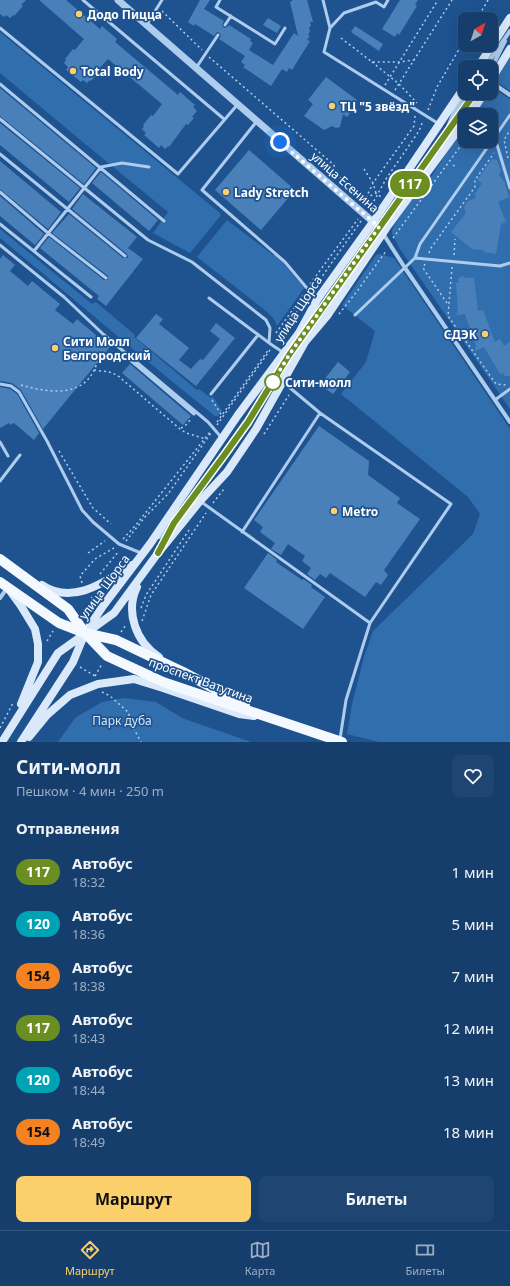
<!DOCTYPE html>
<html lang="ru">
<head>
<meta charset="utf-8">
<style>
	:root { --surface:#163e6c; --page:#1f4572; --text:#f1f3f6; --muted:#9eaec2; --line:#35577f; --accent:#fccf6d }
	body { margin:0; font-family:"Noto Sans",sans-serif; background:var(--page); color:var(--text); height:100vh; display:flex; flex-direction:column; font-size:15px; white-space:nowrap }
	* { box-sizing:border-box; margin:0 }
	p { font-size:13px; color:var(--muted) }
	.icon { flex:none; width:22px; height:22px; fill:none; stroke:currentColor; stroke-width:2; stroke-linecap:round; stroke-linejoin:round }
	.map { position:relative; height:742px; overflow:hidden }
	.side { display:flex; flex-direction:column; background:var(--surface); flex:1 }
	.side>* { flex:none }
	.badge { padding:0 8px; border-radius:13px; font-size:14px; line-height:26px }
	.needle { width:26px; rotate:39deg }
	.controls { position:absolute; left:458px; top:12px; display:grid; gap:8px }
	.controls a { display:grid; place-items:center; width:40px; height:40px; border-radius:8px; background:var(--surface); box-shadow:0 4px 16px #0002,0 0 0 1px var(--line); font-size:20px }
	.you { position:absolute; width:20px; height:20px; margin:-10px; border:3px solid #fff; border-radius:50%; background:#1a73e8; box-shadow:0 0 0 6px #1a73e833 }
	.map>.badge { position:absolute; translate:-50% -50%; box-shadow:0 0 0 2px #fff }
	h2 { padding:0 16px; font-size:15px; line-height:36px }
	.round { display:grid; place-items:center; flex:none; width:42px; height:42px; border-radius:8px; background:var(--page) }
	.summary { display:flex; align-items:center; justify-content:space-between; height:68px; padding:0 16px }
	h1 { font-size:19px; font-weight:700; line-height:30px }
	.cta { display:flex; gap:8px; margin-top:auto; padding:8px 16px }
	.cta a { flex:1; height:46px; border-radius:8px; background:var(--accent); color:#111; font-size:16px; font-weight:700; line-height:46px; text-align:center }
	.cta a+a { background:var(--page); color:var(--text) }
	ul { padding:0; list-style:none }
	li { display:flex; align-items:center; gap:12px; height:52px; padding:0 16px }
	li div { flex:1 }
	li b { display:block; font-size:15px }
	li em { font-style:normal }
	li .badge { min-width:44px; font-weight:700; text-align:center }
	.tab-bar { display:flex; justify-content:space-around; align-items:center; height:56px; border-top:1px solid var(--line); background:var(--surface); font-size:11px; color:var(--muted) }
	.tab-bar a { display:grid; justify-items:center; gap:2px }
	.tab-bar .current { color:var(--accent) }
	.map>svg:first-child { display:block }
	.green { fill:#316eae }
	.building { fill:#4a80b9 }
	.lines { fill:none; stroke-linecap:round; stroke-linejoin:round }
	.path { stroke:#aeccee; stroke-width:1.5; stroke-dasharray:2 3; stroke-linecap:butt }
	.service { stroke:#aeccee; stroke-width:3 }
	.minor { stroke:#aeccee; stroke-width:4 }
	.tertiary { stroke:#aeccee; stroke-width:7 }
	.secondary { stroke:#dae9fa; stroke-width:8 }
	.primary { stroke:#f4f9ff; stroke-width:10 }
	.line-casing { stroke:#fff; stroke-width:9 }
	.line { stroke:#6b8e23; stroke-width:6 }
	.walk { stroke:#fff; stroke-width:4; stroke-dasharray:0 7.2 }
	.poi-dot { fill:#fccf6d; stroke:#1e5390; stroke-width:1.5 }
	.stop-dot { fill:#fff; stroke:#6b8e23; stroke-width:2 }
	.labels { text-anchor:middle; dominant-baseline:central; stroke-width:3.5; stroke-linejoin:round; paint-order:stroke }
	.poi-label { font-size:12px; font-weight:bold; fill:#fff; stroke:#1e5390; text-anchor:start }
	.street-label { font-size:12px; fill:#fff; stroke:#1e5390 }
	.stop-label { font-size:12px; font-weight:bold; fill:#fff; stroke:#1e5390; text-anchor:start }
	.park-label { font-size:12px; fill:#d4e6fa; stroke:#1e5390 }
</style>
</head>
<body>
<div class="map">
<svg width="510" height="742" viewBox="0 0 510 742">
	<rect width="100%" height="100%" fill="#1e5390"/>
	<path class="green" d="M0,32L220,213L221,215L190,253L153,233L168,212L84,143L0,73Z
		M510,53V91L500,84L496,78Z
		M491,90H496L510,99V409L400,249L392,234V230L395,224L410,200L422,191L465,124V141H491V115H471L487,93H491Z
		M227,220L273,255H275L284,264L304,288L277,326L274,319L265,310L197,257Z
		M0,229L92,304L96,302L135,335L134,337L197,390L199,389L211,398L213,397L222,411L218,416H215C142,358 72,297 0,238Z
		M379,254L394,258L510,429V742H379L347,734L352,704L364,657L373,631L473,534L480,514L468,497L341,394L366,362L375,331L342,305L376,255Z
		M124,698L156,702L182,718L251,742H58L75,718L102,702Z"/>
	<path class="building" d="M0,0H26L21,5L23,6L14,16L13,15L10,18L6,15L4,17L0,14Z
		M39,0H66L100,29L102,26L117,39L115,42L178,95L180,92L195,105L193,107L197,111L192,117L194,118L188,125L186,124L169,147L168,146L165,149L161,145L159,148L144,135L146,133L142,129L144,126L143,125L151,115L153,116L162,104L108,59L98,70L100,71L91,81L90,80L87,83L83,80L81,82L66,70L68,67L64,63L66,60L65,59L73,49L75,50L84,39Z
		M200,0H210L204,9L224,21L222,25L224,28L227,27L229,25L251,39L250,41L253,43L249,50L273,65L294,33L298,36L290,2L292,1V0H307L313,22H310L311,26L309,27L310,31L308,35L310,36L307,40L310,41L292,70L289,68L287,72L282,69L271,86L243,67L245,65L241,62L245,56L219,39L221,36L220,33L217,32L214,36L195,24L194,26L188,22Z
		M400,0H418L415,5L417,6L399,35L397,33L395,37L382,29Z
		M268,18L281,26L277,33L263,25Z
		M355,26L383,44L379,51L351,32Z
		M326,77L357,100L351,108L353,109L347,117L343,114L340,127L336,128L332,126L324,130L304,116L313,104L308,100Z
		M0,88L96,168L84,184L0,116Z
		M0,123L80,188L69,202L0,145Z
		M249,150L295,190L261,230L215,190Z
		M492,159L497,160L501,171L499,175L504,181L509,197L498,202L506,222L501,224L496,254L484,252V250L472,249L451,232L466,213L464,207L468,201L476,198L475,194L482,183L477,180Z
		M0,161L61,212L48,229L0,189Z
		M101,172L158,220L149,231L92,183Z
		M83,194L137,237L128,248L143,259L106,306L97,299L99,296L40,248L49,237L104,280H108V276L52,233L69,214L123,258H128L127,254L72,209Z
		M0,196L44,234L35,245L0,216Z
		M3,255L15,265L10,271L28,286L32,281L60,304L55,310L73,324L77,319L110,347L43,429L21,390L12,383L0,381V259Z
		M462,276L466,278H474L478,311L483,310L495,342L500,339L504,346L510,342V376H505L503,373L500,374L484,347L475,351L476,346L465,314L456,315L458,311L456,283H459L458,279Z
		M156,314L163,319L159,324L189,348L179,360L191,369L200,359L203,360L220,339L210,331L216,323L235,338L196,386L136,338Z
		M338,362L350,372L333,394L320,385Z
		M130,364L191,416L183,425L122,373Z
		M0,387L10,389L17,394L39,433L34,440L14,423L10,425L9,423L0,428Z
		M319,426L369,461L368,475L400,498L397,503L420,519L384,570L388,575L381,585L376,582L365,597L330,573L326,578L320,574L315,580L307,574L311,568L302,561L305,556L288,544L281,555L271,549L275,543L260,532L263,527L254,520Z
		M268,553L277,560L276,562L302,580L303,579L312,585L311,587L325,597L303,629L244,588Z"/>
	<g class="lines">
		<path class="path" d="M162,11L202,50
			M477,19L488,0
			M341,38L372,62H399L414,60
			M209,57L334,165L335,173L366,198L364,205
			M372,62L399,84L417,103
			M385,85L438,0
			M395,90L452,0
			M428,110L437,87L465,39
			M508,158L504,140L510,130
			M453,165L457,168
			M364,169L373,183L376,193
			M366,198L373,183L414,126L415,116
			M366,198L376,193L381,197
			M369,210L386,179L419,131L423,121
			M393,238L465,140
			M429,253L431,248L475,187V180L494,153
			M454,255L455,239
			M425,264L423,268L449,306
			M452,267L448,316L496,384L506,385
			M310,284L358,219
			M314,288L361,221
			M339,314L358,290L386,251
			M276,333L304,294
			M276,342L307,297
			M94,370L109,372L117,375L180,429L186,433L206,439
			M21,385C52,394 89,398 98,359L106,357L112,351
			M212,400L222,416
			M217,422L269,349
			M217,425L270,350
			M181,428L185,426L191,419
			M264,434L289,395
			M59,451L93,508L111,524
			M213,503L224,489
			M123,539L135,526L210,432
			M126,541L145,517L168,494L211,433
			M88,553L105,541
			M100,574L119,551
			M82,583L80,576L95,559L114,548
			M91,597L97,602
			M141,608L146,595L189,530
			M142,621L151,595L206,513
			M121,632L126,625
			M47,641L53,631
			M80,667L95,676
			M95,676L102,664
			M102,692L110,696L128,712L134,729L141,742
			M0,728L13,703"/>
		<path class="service" d="M83,0L224,119
			M220,0L216,7L275,44L285,28
			M323,0L330,28L324,52L439,124
			M147,24L162,0
			M225,25L231,16
			M0,28L178,174L238,104
			M330,28L344,13L376,2L384,7L388,0
			M196,68L218,35
			M0,84L164,221
			M0,119L148,240L192,262L266,320L270,328L269,343
			M257,121L202,190L285,262L316,299
			M495,138L510,188
			M0,154L125,256
			M0,192L48,233L106,278
			M0,224L91,297
			M0,245L64,297L103,334L208,422L221,437
			M34,251L101,167L122,163L149,167
			M415,258L500,266L510,263
			M209,298L272,345L284,353
			M355,315L415,258L420,244L510,115
			M118,353L129,359L194,414
			M283,382L320,413L451,504L370,623
			M0,384L11,386L19,392L47,441L82,510L93,522L119,544L141,553
			M211,394L258,335
			M495,400L510,389
			M0,442L8,456
			M0,481L20,455
			M200,501L370,623L346,700L340,739
			M242,532L320,413"/>
		<path class="minor" d="M485,67L510,31
			M491,69L505,41
			M491,82L510,95
			M448,127L454,112L467,93
			M382,232L405,268L510,422
			M159,537L173,523L218,465L248,422L289,355L475,93
			M0,598L7,588"/>
		<path class="tertiary" d="M118,0L379,227"/>
		<path class="secondary" d="M478,67L510,18
			M491,80L510,49
			M470,115L484,93
			M42,585C73,606 106,581 132,565
			M137,587C125,612 136,642 159,657
			M10,591L21,606L35,629L38,644V662L21,704
			M29,737L47,715L70,695L98,684L134,679L163,688L239,714L254,716
			M2,742L58,653L114,613L158,553L200,501L227,472L256,429L305,342L327,316L387,227L465,121
			M21,742L73,662L85,633L103,606L150,544L238,415L299,333L317,300L378,215L465,86"/>
		<path class="primary" d="M0,559L68,609L85,633L107,656L163,682L342,742
			M0,582L59,623L85,633L116,640L183,672L245,705"/>
	</g>
	<g class="lines">
		<defs>
			<path id="line" d="M158,553L174,523L225,454L248,422L289,355L475,93"/>
		</defs>
		<use href="#line" class="line-casing"/>
		<use href="#line" class="line"/>
		<path class="walk" d="M273,382L289,355L379,227L280,142"/>
	</g>
	<g class="poi-dot">
		<circle cx="79" cy="14" r="4"/>
		<circle cx="73" cy="71" r="4"/>
		<circle cx="332" cy="106" r="4"/>
		<circle cx="226" cy="192" r="4"/>
		<circle cx="485" cy="334" r="4"/>
		<circle cx="55" cy="348" r="4"/>
		<circle cx="334" cy="511" r="4"/>
	</g>
	<circle class="stop-dot" cx="273" cy="382" r="8"/>
	<g class="labels">
		<g class="poi-label">
			<text x="87" y="14">Додо Пицца</text>
			<text x="81" y="71">Total Body</text>
			<text x="340" y="106">ТЦ "5 звёзд"</text>
			<text x="234" y="192">Lady Stretch</text>
			<text x="477" y="334" text-anchor="end">СДЭК</text>
			<text x="63" y="341">Сити Молл<tspan x="63" dy="14">Белгородский</tspan></text>
			<text x="342" y="511">Metro</text>
		</g>
		<g class="street-label">
			<text transform="translate(345 182) rotate(41)">улица Есенина</text>
			<text transform="translate(298 309) rotate(-57)">улица Щорса</text>
			<text transform="translate(104 587) rotate(-54)">улица Щорса</text>
			<text transform="translate(201 680) rotate(20)">проспект Ватутина</text>
		</g>
		<g class="stop-label">
			<text x="285" y="382">Сити-молл</text>
		</g>
		<g class="park-label">
			<text x="122" y="720">Парк дуба</text>
		</g>
	</g>
</svg>
<div class="controls">
<a><svg class="needle" viewBox="-14 -14 28 28"><path d="M0-13l5 13h-10z" fill="#e53935"/><path d="M0 13l5-13h-10z" fill="#9eaec2"/></svg></a>
<a><svg class="icon" aria-label="locate" viewBox="0 0 24 24"><circle cx="12" cy="12" r="6"/><path d="M12 2v4M12 18v4M2 12h4M18 12h4"/></svg></a>
<a><svg class="icon" aria-label="layers" viewBox="0 0 24 24"><path d="M12 4l9 5-9 5-9-5zM3 14l9 5 9-5"/></svg></a>
</div>
<div class="you" style="left:280px;top:142px"></div>
<b class="badge" style="left:410px;top:184px;background:#6b8e23;color:#fff">117</b>
</div>
<section class="side">
<div class="summary"><div><h1>Сити-молл</h1><p>Пешком · 4 мин · 250 m</p></div><a class="round"><svg class="icon" aria-label="heart" viewBox="0 0 24 24"><path d="M12 20l-8-8c-3-5 5-10 8-4 3-6 11-1 8 4z"/></svg></a></div>
<h2>Отправления</h2>
<ul>
<li><span class="badge" style="background:#6b8e23;color:#fff">117</span><div><b>Автобус</b><p>18:32</p></div><em>1 мин</em></li>
<li><span class="badge" style="background:#00a3b4;color:#fff">120</span><div><b>Автобус</b><p>18:36</p></div><em>5 мин</em></li>
<li><span class="badge" style="background:#f58220;color:#111">154</span><div><b>Автобус</b><p>18:38</p></div><em>7 мин</em></li>
<li><span class="badge" style="background:#6b8e23;color:#fff">117</span><div><b>Автобус</b><p>18:43</p></div><em>12 мин</em></li>
<li><span class="badge" style="background:#00a3b4;color:#fff">120</span><div><b>Автобус</b><p>18:44</p></div><em>13 мин</em></li>
<li><span class="badge" style="background:#f58220;color:#111">154</span><div><b>Автобус</b><p>18:49</p></div><em>18 мин</em></li>
</ul>
<div class="cta"><a>Маршрут</a><a>Билеты</a></div>
</section>
<nav class="tab-bar">
<a class="current"><svg class="icon" aria-label="directions" viewBox="0 0 24 24"><path d="M12 3l9 9-9 9-9-9zM9 14v-3h6M13 9l2 2-2 2"/></svg>Маршрут</a>
<a><svg class="icon" aria-label="map" viewBox="0 0 24 24"><path d="M3 6l6-2 6 2 6-2v14l-6 2-6-2-6 2zM9 4v14M15 6v14"/></svg>Карта</a>
<a><svg class="icon" aria-label="tickets" viewBox="0 0 24 24"><path d="M3 7h18v10H3zM15 7v10"/></svg>Билеты</a>
</nav>
</body>
</html>
